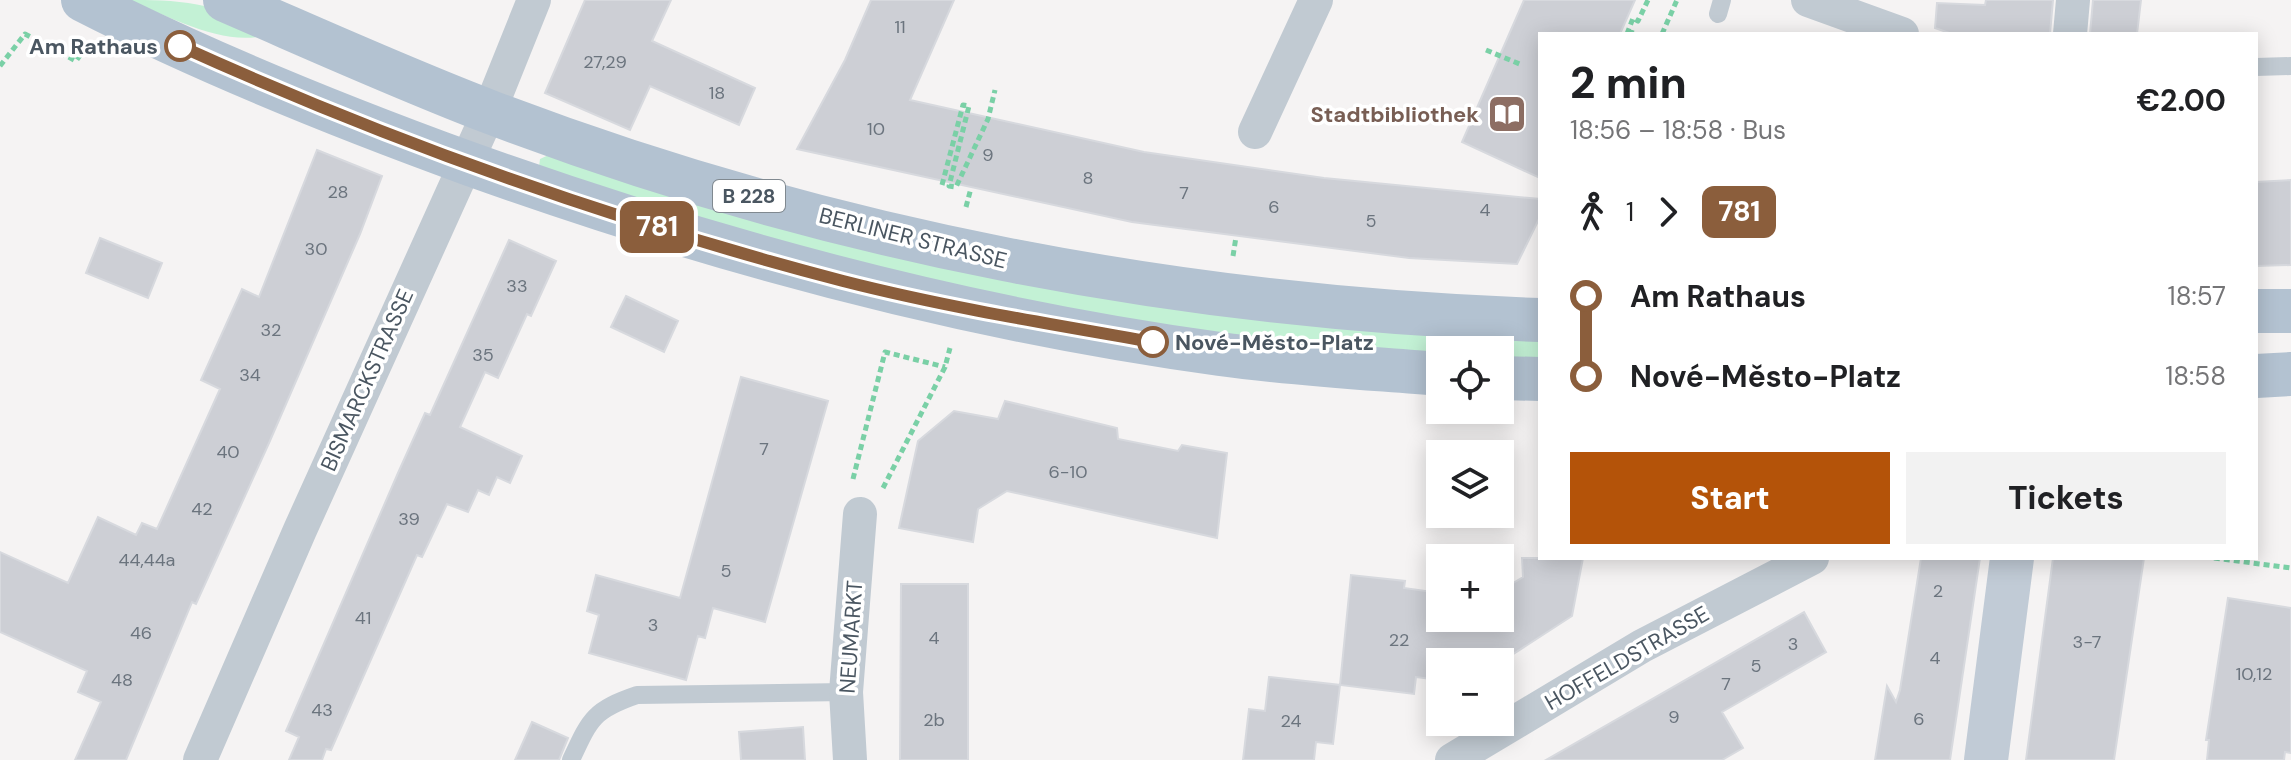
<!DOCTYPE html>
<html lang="en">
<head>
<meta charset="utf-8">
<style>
	:root { --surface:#fff; --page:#f2f2f2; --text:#202124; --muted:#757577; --accent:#b45309 }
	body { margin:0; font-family:"DM Sans",sans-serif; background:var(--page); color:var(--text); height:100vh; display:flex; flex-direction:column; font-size:30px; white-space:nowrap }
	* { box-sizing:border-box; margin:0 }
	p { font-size:26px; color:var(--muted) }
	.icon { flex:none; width:44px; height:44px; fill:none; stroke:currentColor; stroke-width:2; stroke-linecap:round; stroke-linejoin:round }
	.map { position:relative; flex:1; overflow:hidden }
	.side { position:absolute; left:1538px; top:32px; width:720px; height:528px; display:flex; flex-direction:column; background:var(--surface); border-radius:0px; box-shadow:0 4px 20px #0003 }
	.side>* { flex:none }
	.badge { padding:0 16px; border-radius:12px; font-size:28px; line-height:52px }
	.tools { position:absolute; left:1426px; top:336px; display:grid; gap:16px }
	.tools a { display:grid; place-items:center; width:88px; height:88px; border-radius:0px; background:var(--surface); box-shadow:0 4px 20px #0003; font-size:40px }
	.map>.badge { position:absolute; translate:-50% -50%; box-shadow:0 0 0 4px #fff }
	.legs { display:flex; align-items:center; gap:12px; height:88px; padding:0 32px; font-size:26px }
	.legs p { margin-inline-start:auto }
	.summary { display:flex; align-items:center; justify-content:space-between; height:136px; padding:0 32px }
	h1 { font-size:44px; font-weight:800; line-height:60px }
	.button { display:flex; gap:16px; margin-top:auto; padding:16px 32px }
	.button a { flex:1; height:92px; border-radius:0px; background:var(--accent); color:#fff; font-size:32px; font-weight:800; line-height:92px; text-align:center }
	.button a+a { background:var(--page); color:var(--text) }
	ul { padding:0 32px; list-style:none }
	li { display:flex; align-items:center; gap:28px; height:80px; font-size:30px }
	li i { display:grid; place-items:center; width:12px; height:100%; margin:0 10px; background:currentColor }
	li i::after { content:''; width:20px; height:20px; margin:-10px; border:6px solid; border-radius:50%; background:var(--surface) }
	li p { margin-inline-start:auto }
	li:first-child i { background:linear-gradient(#0000 50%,currentColor 0) }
	li:last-child i { background:linear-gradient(currentColor 50%,#0000 0) }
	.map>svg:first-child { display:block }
	.green { fill:#c3f1d5 }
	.building { fill:#cdcfd5; stroke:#d7d9de; stroke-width:2 }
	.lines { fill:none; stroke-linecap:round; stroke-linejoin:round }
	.path { stroke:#7ad0a6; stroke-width:5; stroke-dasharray:6 4; stroke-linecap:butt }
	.lane { stroke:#c1cad2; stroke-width:18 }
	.street { stroke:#c1cad2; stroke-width:34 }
	.secondary { stroke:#c1cbd6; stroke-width:44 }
	.primary { stroke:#b3c2d1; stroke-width:44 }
	.line-1-casing { stroke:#fff; stroke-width:18 }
	.line-1 { stroke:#8b5e3c; stroke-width:12 }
	.stop-1-dot { fill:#fff; stroke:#8b5e3c; stroke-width:4 }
	.labels { text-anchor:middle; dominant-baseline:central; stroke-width:7; stroke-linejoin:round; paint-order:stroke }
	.number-label { font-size:18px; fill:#6b747e }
	.shield { fill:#fff; stroke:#808990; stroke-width:2 }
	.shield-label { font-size:20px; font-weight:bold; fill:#4a5661 }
	.stop-label { font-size:22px; font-weight:bold; fill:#4a5661; stroke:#fff; text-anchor:end }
	.education-label { font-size:22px; font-weight:bold; fill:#785e54; stroke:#fff; text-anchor:end }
	.street-label { font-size:22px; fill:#4a5661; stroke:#fff }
</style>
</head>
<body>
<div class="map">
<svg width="2291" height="760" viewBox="0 0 2291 760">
	<rect width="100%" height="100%" fill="#f5f3f3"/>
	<path class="green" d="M128,0C171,0 228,0 257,37C216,43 166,15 128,0Z
		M555,152L1540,339V358L1500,357V350H1440V354L1196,335L878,273L538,175L540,159Z"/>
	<path class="building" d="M585,0H671L652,41L755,88L739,125L650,86L630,130L545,93Z
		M871,0H954L910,100L1144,152L1324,178L1540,199V217L1517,264L1409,258L1132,222L797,149L845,60Z
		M1524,0H1635L1620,34H1540V178L1462,142Z
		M1986,0H2053L2050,34H1952L1935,28L1937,3L1985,5Z
		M2093,0H2141L2137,34H2090Z
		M317,150L382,176L360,234L269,443L196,604L192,602L126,760H75L101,702L78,692L87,671L0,632V552L68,583L98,517L136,535L142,523L157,529L220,389L201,380L242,289L259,297Z
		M2291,180V265L2256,266V182Z
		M100,238L162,263L148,298L86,273Z
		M509,240L556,261L531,316L527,314L498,378L485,372L460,427L522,456L510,483L497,477L489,495L478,490L468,512L447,504L422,557L417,555L331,750L326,749L322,760H289L299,737L286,731L398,473L425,413L430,415Z
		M626,296L678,321L664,352L611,327Z
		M741,377L828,401L765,622L713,608L705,638L698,636L686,680L589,653L599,615L587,611L596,575L680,598Z
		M1005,401L1117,428L1118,439L1178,451L1182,445L1227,453L1217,538L1007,491L978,509L973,542L899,528L918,441L954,411L998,419Z
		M1522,558H1583L1572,616L1501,662H1440V680L1416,677L1414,694L1340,685L1351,575L1405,581L1404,588L1440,593V618H1500V591L1523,577Z
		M1921,558H1980L1950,760H1875L1887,686L1896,702L1900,690Z
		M2053,558H2144L2114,760H2026Z
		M901,584H968V760H900Z
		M2228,598L2291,608V753L2285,752L2284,760H2207L2209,740H2206Z
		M1804,612L1826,652L1722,712L1743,748L1722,760H1546Z
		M1269,677L1340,685L1333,744L1316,742L1314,760H1243L1249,709L1265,711Z
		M532,722L568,738L559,760H515Z
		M803,727L805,760H741L739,732Z"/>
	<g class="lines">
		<path class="path" d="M1628,31L1636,34
			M1627,34L1633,18L1638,21L1648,0
			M1662,34L1677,0
			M1486,50L1522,65
			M0,66L25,34L76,61L87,46
			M942,185L963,105L969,106L949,186L956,187L988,119L995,90
			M966,207L971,188
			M1233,256L1236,237
			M853,479L885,352L945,367
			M883,488L945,367L950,348
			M2214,558L2291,568"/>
		<path class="lane" d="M1718,14L1722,0
			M2256,67L2291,66
			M571,760C590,719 593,710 637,695L846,692"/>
		<path class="street" d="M1808,0L1902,34
			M2070,34L2073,0
			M1255,132L1316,0
			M200,760L300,530L489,112L534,0
			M850,760L846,692L860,514
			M1452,760L1642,646L1812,558"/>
		<path class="secondary" d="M1986,760L2012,558"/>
		<path class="primary" d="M83,0C208,64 338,116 470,164C713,251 964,319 1220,354C1293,364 1367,368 1440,374
			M225,0C313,38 401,78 490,112C825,240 1182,308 1540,320
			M2256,311H2291
			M2256,376L2291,374
			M1500,378L1540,379"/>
	</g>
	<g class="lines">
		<defs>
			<path id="line-1" d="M180,46C394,143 617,222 843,281C945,307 1050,324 1153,342"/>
		</defs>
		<use href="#line-1" class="line-1-casing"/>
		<use href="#line-1" class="line-1"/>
	</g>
	<defs>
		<symbol id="library-square" viewBox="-11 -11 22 22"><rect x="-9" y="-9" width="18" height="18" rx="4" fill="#8d6e63" stroke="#fff"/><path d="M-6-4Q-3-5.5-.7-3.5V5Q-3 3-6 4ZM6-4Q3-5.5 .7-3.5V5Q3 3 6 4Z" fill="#fff"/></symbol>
	</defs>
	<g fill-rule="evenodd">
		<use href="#library-square" x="1485" y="92" width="44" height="44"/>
	</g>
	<g class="stop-1-dot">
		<circle cx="180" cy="46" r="14"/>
		<circle cx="1153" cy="342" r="14"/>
	</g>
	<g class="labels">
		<g class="number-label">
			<text x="900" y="27">11</text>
			<text x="605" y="62">27,29</text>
			<text x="717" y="93">18</text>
			<text x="876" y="129">10</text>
			<text x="988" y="155">9</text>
			<text x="1088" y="178">8</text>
			<text x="338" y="192">28</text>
			<text x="1184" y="193">7</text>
			<text x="1274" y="207">6</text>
			<text x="1485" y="210">4</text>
			<text x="1371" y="221">5</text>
			<text x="316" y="249">30</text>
			<text x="517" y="286">33</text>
			<text x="271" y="330">32</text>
			<text x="483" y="355">35</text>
			<text x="250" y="375">34</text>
			<text x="764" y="449">7</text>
			<text x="228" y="452">40</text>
			<text x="1068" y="472">6-10</text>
			<text x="202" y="509">42</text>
			<text x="409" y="519">39</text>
			<text x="147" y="560">44,44a</text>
			<text x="726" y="571">5</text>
			<text x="1938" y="591">2</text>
			<text x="363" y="618">41</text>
			<text x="653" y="625">3</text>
			<text x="141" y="633">46</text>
			<text x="934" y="638">4</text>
			<text x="1399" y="640">22</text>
			<text x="2087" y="642">3-7</text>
			<text x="1793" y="644">3</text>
			<text x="1935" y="658">4</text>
			<text x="1756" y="666">5</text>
			<text x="2254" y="674">10,12</text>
			<text x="122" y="680">48</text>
			<text x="1726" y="684">7</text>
			<text x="322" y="710">43</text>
			<text x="1674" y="717">9</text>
			<text x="1919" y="719">6</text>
			<text x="934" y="720">2b</text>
			<text x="1291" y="721">24</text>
		</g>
		<rect class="shield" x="713" y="180" width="72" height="32" rx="6"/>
		<g class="shield-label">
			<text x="749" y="196">B 228</text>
		</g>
		<g class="stop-label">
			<text x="158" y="46">Am Rathaus</text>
			<text x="1175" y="342" text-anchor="start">Nové-Město-Platz</text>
		</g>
		<g class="education-label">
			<text x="1479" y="114">Stadtbibliothek</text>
		</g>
		<g class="street-label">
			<text transform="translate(913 238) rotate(14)">BERLINER STRASSE</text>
			<text transform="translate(367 380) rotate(-66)">BISMARCKSTRASSE</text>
			<text transform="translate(851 637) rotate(-86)">NEUMARKT</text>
			<text transform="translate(1627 658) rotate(-30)">HOFFELDSTRASSE</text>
		</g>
	</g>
</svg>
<div class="tools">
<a><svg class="icon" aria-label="locate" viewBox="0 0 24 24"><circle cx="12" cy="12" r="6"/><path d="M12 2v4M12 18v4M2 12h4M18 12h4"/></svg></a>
<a><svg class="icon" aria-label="layers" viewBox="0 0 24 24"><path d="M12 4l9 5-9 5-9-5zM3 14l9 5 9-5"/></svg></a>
<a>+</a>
<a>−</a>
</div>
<b class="badge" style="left:657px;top:227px;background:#8b5e3c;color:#fff">781</b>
<section class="side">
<div class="summary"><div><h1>2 min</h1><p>18:56 – 18:58 · Bus</p></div><b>€2.00</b></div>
<div class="legs"><svg class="icon" aria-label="walk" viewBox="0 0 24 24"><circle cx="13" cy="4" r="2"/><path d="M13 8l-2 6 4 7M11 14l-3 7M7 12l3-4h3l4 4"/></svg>1<svg class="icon" aria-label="forward" viewBox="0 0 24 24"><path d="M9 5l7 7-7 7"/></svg><b class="badge" style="background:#8b5e3c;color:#fff">781</b></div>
<ul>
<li><i style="color:#8b5e3c"></i><b>Am Rathaus</b><p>18:57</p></li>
<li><i style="color:#8b5e3c"></i><b>Nové-Město-Platz</b><p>18:58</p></li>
</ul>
<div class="button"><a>Start</a><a>Tickets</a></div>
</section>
</div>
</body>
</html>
